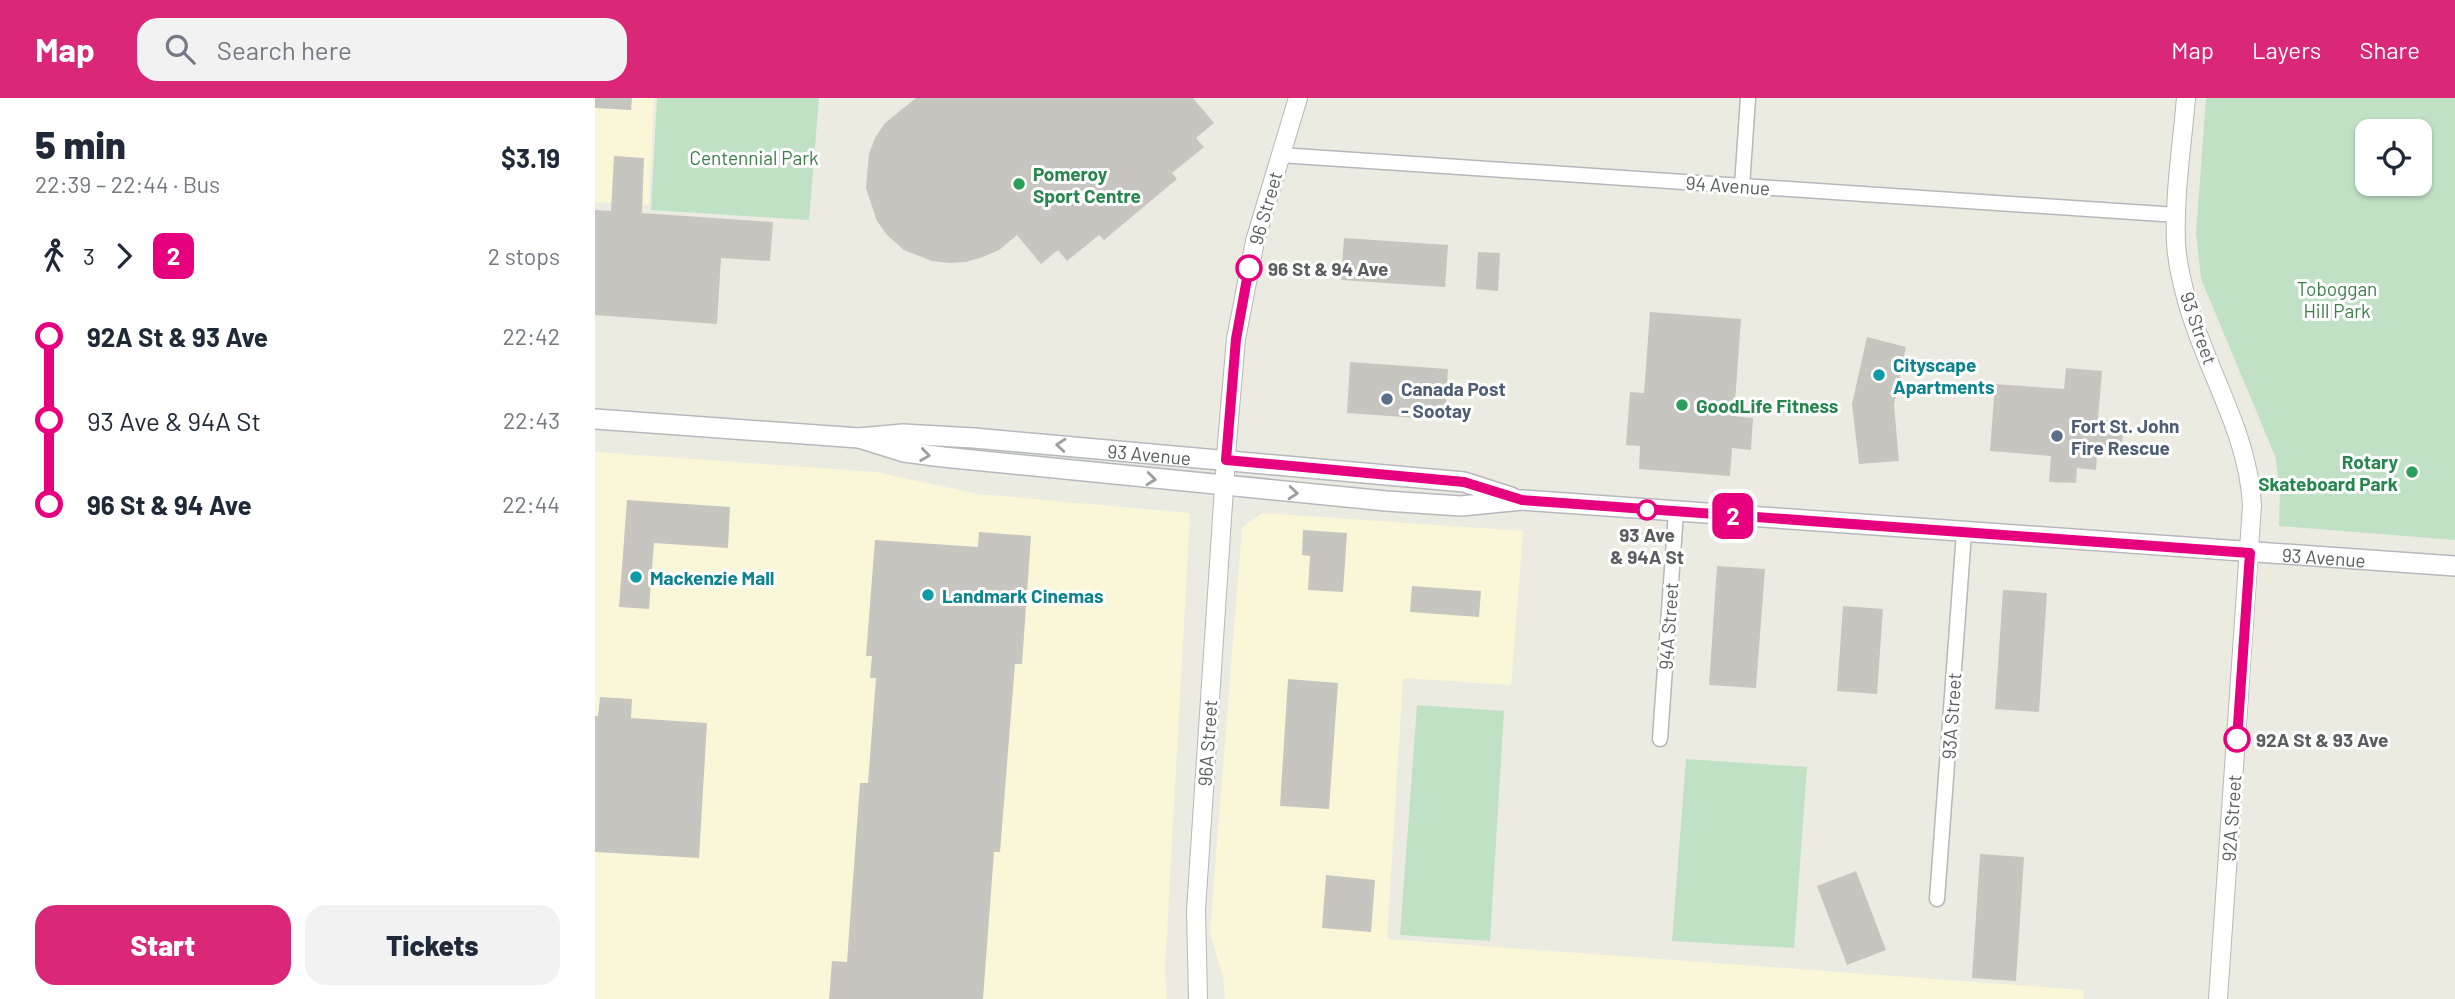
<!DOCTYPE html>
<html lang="en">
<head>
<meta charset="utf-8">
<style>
	:root { --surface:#fff; --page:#f2f2f3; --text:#1f2937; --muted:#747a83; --accent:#db2777 }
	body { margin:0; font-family:Barlow,sans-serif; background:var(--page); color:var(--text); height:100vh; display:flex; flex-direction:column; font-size:26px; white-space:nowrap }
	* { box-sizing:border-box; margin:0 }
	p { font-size:23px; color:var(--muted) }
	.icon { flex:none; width:38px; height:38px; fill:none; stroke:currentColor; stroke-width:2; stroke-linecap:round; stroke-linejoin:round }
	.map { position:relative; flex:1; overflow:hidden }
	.drawer { display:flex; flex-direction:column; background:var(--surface); width:595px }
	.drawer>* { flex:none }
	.badge { padding:0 14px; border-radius:10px; font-size:24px; line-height:46px }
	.tools { position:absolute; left:1760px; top:21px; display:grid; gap:14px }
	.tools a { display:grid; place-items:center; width:77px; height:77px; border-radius:14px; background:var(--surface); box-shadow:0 2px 5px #0004; font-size:35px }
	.map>.badge { position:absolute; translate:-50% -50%; box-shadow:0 0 0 4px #fff }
	.legs { display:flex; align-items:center; gap:10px; height:77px; padding:0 35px; font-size:23px }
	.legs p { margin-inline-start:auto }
	.head { display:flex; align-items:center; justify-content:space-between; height:119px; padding:0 35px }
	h1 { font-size:38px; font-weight:800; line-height:52px }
	.cta { display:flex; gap:14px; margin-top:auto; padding:14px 35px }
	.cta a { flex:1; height:80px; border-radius:21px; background:var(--accent); color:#fff; font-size:28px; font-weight:800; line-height:80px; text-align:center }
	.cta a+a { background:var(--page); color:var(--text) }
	ul { padding:0 35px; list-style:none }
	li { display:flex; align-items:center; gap:24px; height:84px; font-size:26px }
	li i { display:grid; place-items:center; width:10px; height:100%; margin:0 9px; background:currentColor }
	li i::after { content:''; width:18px; height:18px; margin:-9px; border:5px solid; border-radius:50%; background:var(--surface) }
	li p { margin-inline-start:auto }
	li:first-child i { background:linear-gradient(#0000 50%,currentColor 0) }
	li:last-child i { background:linear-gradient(currentColor 50%,#0000 0) }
	header { display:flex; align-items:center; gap:42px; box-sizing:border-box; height:98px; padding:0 35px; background:var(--accent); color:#fff }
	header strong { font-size:33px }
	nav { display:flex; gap:38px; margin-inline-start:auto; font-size:24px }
	.search { width:490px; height:63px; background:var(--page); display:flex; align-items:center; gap:18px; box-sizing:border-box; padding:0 24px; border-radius:21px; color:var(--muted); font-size:26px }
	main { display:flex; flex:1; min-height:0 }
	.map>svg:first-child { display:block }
	.commercial { fill:#faf7d9 }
	.green { fill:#c1e1c6; fill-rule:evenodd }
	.building { fill:#c7c5bf }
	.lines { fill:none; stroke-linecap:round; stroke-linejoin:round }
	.minor-casing { stroke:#b5b7bb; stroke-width:17 }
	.tertiary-casing { stroke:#b5b7bb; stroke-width:20 }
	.secondary-casing { stroke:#b6b8bd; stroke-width:22 }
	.minor { stroke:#fff; stroke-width:14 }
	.tertiary { stroke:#fff; stroke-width:18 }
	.secondary { stroke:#fff; stroke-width:19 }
	.oneway { stroke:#9d9ea0 }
	.line-1-casing { stroke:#fff; stroke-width:16 }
	.line-1 { stroke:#e6007e; stroke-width:10 }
	.leisure-dot { fill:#2e9e5b; stroke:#fff; stroke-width:2.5 }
	.stop-1-dot { fill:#fff; stroke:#e6007e; stroke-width:3.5 }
	.culture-dot { fill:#0f9aa8; stroke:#fff; stroke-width:2.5 }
	.service-dot { fill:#5c6f8a; stroke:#fff; stroke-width:2.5 }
	.labels { text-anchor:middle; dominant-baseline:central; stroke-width:6; stroke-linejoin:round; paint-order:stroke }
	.park-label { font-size:19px; fill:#3d7e49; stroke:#fff }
	.leisure-label { font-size:19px; font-weight:bold; fill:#27864d; stroke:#fff; text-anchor:start }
	.street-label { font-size:19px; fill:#5b5d61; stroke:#fff }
	.stop-label { font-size:19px; font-weight:bold; fill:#5b5d61; stroke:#fff; text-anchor:start }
	.culture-label { font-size:19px; font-weight:bold; fill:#0d838f; stroke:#fff; text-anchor:start }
	.service-label { font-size:19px; font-weight:bold; fill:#4e5e75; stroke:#fff; text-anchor:start }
</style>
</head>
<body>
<header>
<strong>Map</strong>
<div class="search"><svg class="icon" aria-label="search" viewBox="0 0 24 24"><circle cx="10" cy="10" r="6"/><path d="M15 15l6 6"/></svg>Search here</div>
<nav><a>Map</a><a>Layers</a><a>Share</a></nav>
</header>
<main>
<section class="drawer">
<div class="head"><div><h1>5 min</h1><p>22:39 – 22:44 · Bus</p></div><b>$3.19</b></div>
<div class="legs"><svg class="icon" aria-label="walk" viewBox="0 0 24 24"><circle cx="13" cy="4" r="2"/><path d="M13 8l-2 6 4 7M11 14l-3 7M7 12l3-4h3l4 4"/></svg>3<svg class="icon" aria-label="forward" viewBox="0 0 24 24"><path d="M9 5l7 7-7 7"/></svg><b class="badge" style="background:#e6007e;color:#fff">2</b><p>2 stops</p></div>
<ul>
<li><i style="color:#e6007e"></i><b>92A St &amp; 93 Ave</b><p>22:42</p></li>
<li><i style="color:#e6007e"></i><span>93 Ave &amp; 94A St</span><p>22:43</p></li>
<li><i style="color:#e6007e"></i><b>96 St &amp; 94 Ave</b><p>22:44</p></li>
</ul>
<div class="cta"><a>Start</a><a>Tickets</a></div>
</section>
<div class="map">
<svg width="1860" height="901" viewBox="0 0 1860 901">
	<rect width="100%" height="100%" fill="#ecebe2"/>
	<path class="commercial" d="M0,0H59L54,107L0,104Z
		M0,354L281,374L383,396L595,415L570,871L572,901H0Z
		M667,415L928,433L916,587L808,580L792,841L1489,892L1488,901H630L628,879L615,834L647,430Z"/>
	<path class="green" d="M62,0H224L214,122L56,112Z
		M1611,0H1860V442L1684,428L1685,392L1680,358L1606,181L1601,135ZM1773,33H1825V86H1773Z
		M822,607L909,613L895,843L805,837Z
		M1091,661L1212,669L1199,850L1077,843Z"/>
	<path class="building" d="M0,0H37L36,12L0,10Z
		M321,0H598L619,25L601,40L609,49L577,75L582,81L509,142L504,137L472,163L463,152L446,166L422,137L404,152L388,159L371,164L354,165L337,163L309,152L292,137L282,123L271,90L274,56L280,40L290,25Z
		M19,58L49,60L47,115L178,124L175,163L126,160L122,226L0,217V112L16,113Z
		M749,140L853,147L850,189L746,182Z
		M883,154L905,155L903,193L881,191Z
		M1055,214L1146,221L1139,318L1158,320L1156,352L1137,350L1135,378L1044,371L1045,348L1031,347L1035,294L1049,295Z
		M1272,239L1311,249L1299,307L1304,363L1264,366L1257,306Z
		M755,264L853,271L850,322L752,315Z
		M1471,270L1507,273L1503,321L1529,323L1526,358L1502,357L1501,372L1482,370L1481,385L1454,384L1456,358L1395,353L1400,286L1469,291Z
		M32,402L135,409L133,450L59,445L54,511L24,509Z
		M708,432L752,435L748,494L713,492L715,458L707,457Z
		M384,434L436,438L427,566H420L405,754H399L388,901H234L237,863L252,864L265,685H273L281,580H275L277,558H271L280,442L383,449Z
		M1122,468L1170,471L1161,590L1114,587Z
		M817,488L886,493L884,519L815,514Z
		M1408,492L1452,495L1444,614L1400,611Z
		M1248,508L1288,511L1282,596L1242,593Z
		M693,581L743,585L734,711L685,708Z
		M5,599L37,601L36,620L112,625L104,760L0,754V618H3Z
		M1385,756L1429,759L1421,883L1377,880Z
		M1261,773L1291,852L1252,867L1222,788Z
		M731,777L780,782L776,834L727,830Z"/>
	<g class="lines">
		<defs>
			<path id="minor" d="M685,57L1582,117
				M1147,88L1153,0
				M1065,641L1081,414
				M1342,801L1369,435"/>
			<path id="tertiary" d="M1591,0C1587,48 1579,97 1581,145C1582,164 1587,185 1592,203C1611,273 1653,333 1657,407L1623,901
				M603,901L601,812L632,345L641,241L660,143L703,0"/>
			<g id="secondary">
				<path id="s1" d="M0,321L264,340L308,336L379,340L869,384L916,399"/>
				<path id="s2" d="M264,340L309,354L348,359L791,403L866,408L927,402L1860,468"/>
			</g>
		</defs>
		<use href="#minor" class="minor-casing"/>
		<use href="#tertiary" class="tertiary-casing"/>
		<use href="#secondary" class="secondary-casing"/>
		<use href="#minor" class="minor"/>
		<use href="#tertiary" class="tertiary"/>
		<use href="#secondary" class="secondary"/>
	</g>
	<defs><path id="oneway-chevron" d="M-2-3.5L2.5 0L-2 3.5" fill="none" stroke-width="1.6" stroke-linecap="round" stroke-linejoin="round" transform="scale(1.75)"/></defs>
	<g class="oneway">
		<use href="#oneway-chevron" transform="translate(466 347) rotate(-175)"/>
		<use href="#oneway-chevron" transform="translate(330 357) rotate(8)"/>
		<use href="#oneway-chevron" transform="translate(556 381) rotate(6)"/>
		<use href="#oneway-chevron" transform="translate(698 395) rotate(5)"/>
	</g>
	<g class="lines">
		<defs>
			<path id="line-1" d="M654,170L641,241L631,362L869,384L927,402L1655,455L1642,641"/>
		</defs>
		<use href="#line-1" class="line-1-casing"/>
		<use href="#line-1" class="line-1"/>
	</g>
	<g class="leisure-dot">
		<circle cx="424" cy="86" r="7"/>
		<circle cx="1087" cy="307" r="7"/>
		<circle cx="1817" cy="374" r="7"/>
	</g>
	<g class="stop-1-dot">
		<circle cx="654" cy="170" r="12"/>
		<circle cx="1052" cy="412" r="9"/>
		<circle cx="1642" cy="641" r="12"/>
	</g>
	<g class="culture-dot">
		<circle cx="1284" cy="277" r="7"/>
		<circle cx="41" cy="479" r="7"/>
		<circle cx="333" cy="497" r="7"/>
	</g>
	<g class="service-dot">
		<circle cx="792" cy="301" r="7"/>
		<circle cx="1462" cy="338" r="7"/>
	</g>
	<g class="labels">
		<g class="park-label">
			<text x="159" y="59">Centennial Park</text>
			<text x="1742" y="190">Toboggan<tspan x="1742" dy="22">Hill Park</tspan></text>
		</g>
		<g class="leisure-label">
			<text x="438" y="75">Pomeroy<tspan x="438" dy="22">Sport Centre</tspan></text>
			<text x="1101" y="307">GoodLife Fitness</text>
			<text x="1803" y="363" text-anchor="end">Rotary<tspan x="1803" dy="22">Skateboard Park</tspan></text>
		</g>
		<g class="street-label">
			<text transform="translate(1133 87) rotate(4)">94 Avenue</text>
			<text transform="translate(670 110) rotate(-74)">96 Street</text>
			<text transform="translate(1604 230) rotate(71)">93 Street</text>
			<text stroke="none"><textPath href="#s1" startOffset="556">93 Avenue</textPath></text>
			<text stroke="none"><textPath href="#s2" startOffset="1472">93 Avenue</textPath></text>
			<text transform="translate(1073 528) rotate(-86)">94A Street</text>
			<text transform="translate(1356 618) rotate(-86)">93A Street</text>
			<text transform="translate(612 645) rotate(-86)">96A Street</text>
			<text transform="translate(1636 720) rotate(-86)">92A Street</text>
		</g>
		<g class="stop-label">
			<text x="673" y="170">96 St &amp; 94 Ave</text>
			<text x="1052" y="436" text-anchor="middle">93 Ave<tspan x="1052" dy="22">&amp; 94A St</tspan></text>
			<text x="1661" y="641">92A St &amp; 93 Ave</text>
		</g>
		<g class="culture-label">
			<text x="1298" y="266">Cityscape<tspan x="1298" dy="22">Apartments</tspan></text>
			<text x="55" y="479">Mackenzie Mall</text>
			<text x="347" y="497">Landmark Cinemas</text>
		</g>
		<g class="service-label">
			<text x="806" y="290">Canada Post<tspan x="806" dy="22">- Sootay</tspan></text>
			<text x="1476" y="327">Fort St. John<tspan x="1476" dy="22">Fire Rescue</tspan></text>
		</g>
	</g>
</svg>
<div class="tools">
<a><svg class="icon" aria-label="locate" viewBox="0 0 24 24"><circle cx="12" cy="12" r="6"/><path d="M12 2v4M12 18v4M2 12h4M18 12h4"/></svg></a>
</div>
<b class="badge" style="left:1138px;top:418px;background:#e6007e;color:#fff">2</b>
</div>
</main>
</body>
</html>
